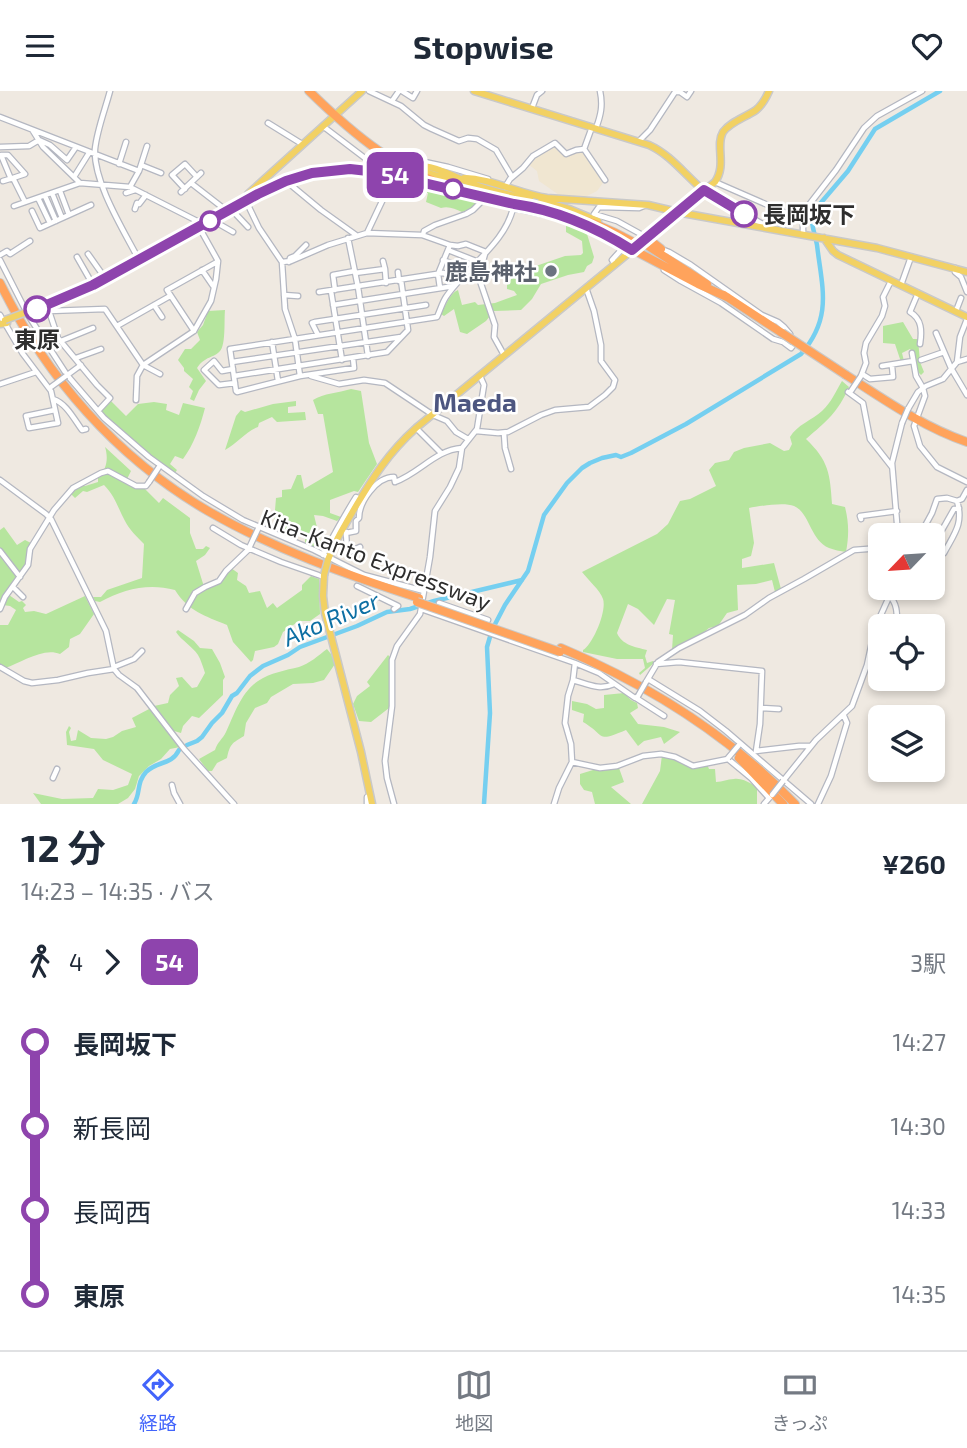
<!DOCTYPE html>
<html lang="ja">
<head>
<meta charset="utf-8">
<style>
	:root { --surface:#fff; --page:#f2f2f3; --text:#1f2937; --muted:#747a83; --line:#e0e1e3; --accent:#4264fb }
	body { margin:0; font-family:"Exo 2","Noto Sans JP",sans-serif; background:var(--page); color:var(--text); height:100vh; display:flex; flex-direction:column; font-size:26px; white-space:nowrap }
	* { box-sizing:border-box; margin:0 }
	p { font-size:23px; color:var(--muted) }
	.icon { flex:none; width:38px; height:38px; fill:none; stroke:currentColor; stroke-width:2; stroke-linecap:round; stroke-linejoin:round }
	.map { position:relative; height:713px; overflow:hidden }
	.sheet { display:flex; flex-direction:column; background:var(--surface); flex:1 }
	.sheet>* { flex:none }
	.badge { padding:0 14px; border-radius:10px; font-size:24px; line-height:46px }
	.needle { width:46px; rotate:245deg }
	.controls { position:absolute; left:868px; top:432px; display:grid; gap:14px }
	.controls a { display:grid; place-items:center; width:77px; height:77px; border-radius:10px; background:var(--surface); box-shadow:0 4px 10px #0003; font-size:35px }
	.map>.badge { position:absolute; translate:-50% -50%; box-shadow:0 0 0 4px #fff }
	.legs { display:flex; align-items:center; gap:10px; height:77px; padding:0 21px; font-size:23px }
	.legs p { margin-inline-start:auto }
	.head { display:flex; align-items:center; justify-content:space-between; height:119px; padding:0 21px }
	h1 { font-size:38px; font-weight:700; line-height:52px }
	ul { padding:0 21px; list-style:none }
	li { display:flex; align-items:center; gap:24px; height:84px; font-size:26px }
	li i { display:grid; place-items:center; width:10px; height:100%; margin:0 9px; background:currentColor }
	li i::after { content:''; width:18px; height:18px; margin:-9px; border:5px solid; border-radius:50%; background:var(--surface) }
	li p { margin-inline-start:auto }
	li:first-child i { background:linear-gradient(#0000 50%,currentColor 0) }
	li:last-child i { background:linear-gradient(currentColor 50%,#0000 0) }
	header { display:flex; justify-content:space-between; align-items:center; height:91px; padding:0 21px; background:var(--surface); font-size:32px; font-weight:700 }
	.dock { display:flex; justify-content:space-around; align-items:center; height:98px; border-top:2px solid var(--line); background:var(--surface); font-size:19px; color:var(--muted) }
	.dock a { display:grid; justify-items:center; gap:4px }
	.dock .active { color:var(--accent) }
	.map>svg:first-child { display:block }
	.education { fill:#f0e6d1 }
	.green { fill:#b6e59e }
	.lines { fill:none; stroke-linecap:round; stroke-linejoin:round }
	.river { stroke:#75cff0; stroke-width:4.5 }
	.minor-casing { stroke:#b4b7c1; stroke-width:7 }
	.major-casing { stroke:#c9c9c9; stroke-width:9 }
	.highway-casing { stroke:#c9c9c9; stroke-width:10 }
	.minor { stroke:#fff; stroke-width:4.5 }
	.major { stroke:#f2d163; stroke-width:6 }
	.highway { stroke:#ffa35c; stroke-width:8 }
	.minor-bridge-casing { stroke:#b4b7c1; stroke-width:7; stroke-linecap:butt }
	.major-bridge-casing { stroke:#c9c9c9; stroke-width:9; stroke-linecap:butt }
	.highway-bridge-casing { stroke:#c9c9c9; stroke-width:10; stroke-linecap:butt }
	.minor-bridge { stroke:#fff; stroke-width:4.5 }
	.major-bridge { stroke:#f2d163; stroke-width:6 }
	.highway-bridge { stroke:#ffa35c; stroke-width:8 }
	.line-1-casing { stroke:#fff; stroke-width:16 }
	.line-1 { stroke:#8e44ad; stroke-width:10 }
	.stop-1-dot { fill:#fff; stroke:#8e44ad; stroke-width:3.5 }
	.worship-dot { fill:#6b7280; stroke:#fff; stroke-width:2.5 }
	.labels { text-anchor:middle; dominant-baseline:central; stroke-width:5; stroke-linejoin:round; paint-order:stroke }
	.stop-label { font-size:23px; font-weight:bold; fill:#2e2e2e; stroke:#fff; text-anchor:start }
	.worship-label { font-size:23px; font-weight:bold; fill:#5b616d; stroke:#fff; text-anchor:end }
	.street-label { font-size:23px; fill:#2e2e2e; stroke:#fff }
	.water-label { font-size:24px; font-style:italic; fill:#0d6fa3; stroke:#fff }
	.quarter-label { font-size:26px; font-weight:bold; fill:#4d5680; stroke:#fff }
</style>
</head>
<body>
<header><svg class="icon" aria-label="menu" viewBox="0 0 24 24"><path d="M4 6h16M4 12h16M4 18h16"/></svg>Stopwise<svg class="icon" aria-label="heart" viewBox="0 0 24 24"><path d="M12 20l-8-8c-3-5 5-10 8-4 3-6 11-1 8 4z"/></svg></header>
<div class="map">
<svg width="967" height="713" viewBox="0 0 967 713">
	<rect width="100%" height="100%" fill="#efe9e1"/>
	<path class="education" d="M554,54L566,64L576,60L585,61L605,89L597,100L581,108L562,106L539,90L537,80L528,73L534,65Z"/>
	<path class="green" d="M409,92L427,94L433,98L466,104L478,109V112L473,117L462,121C455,118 449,115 441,117L426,111L428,102L424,101L420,106L410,103L407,98Z
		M566,133L587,143L594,166L592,172L587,175L584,181L568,184L541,193L532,208L521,219L494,220L486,230L467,243L460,241L454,218L444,225L441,223C446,214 449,203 458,199L462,214L475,211L478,214L495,212L517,204L514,200L507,198V194L522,173L533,176L565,165L581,164L583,162L582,150L566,141Z
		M225,219C224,228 226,254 220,260C214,267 205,265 197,277L206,290L199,299L194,310L190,308L193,300L189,296L193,288L184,280V277L178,269L185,258H191L200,249L197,241L203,234L208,220Z
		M903,231L913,248H918L920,271L924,281L921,284L917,280L915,267L910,258L902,262L904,270L901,271L895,253L883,252V235Z
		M842,290L849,296C838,321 827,330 806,348C829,370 830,383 832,413L845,416C849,432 849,445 846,461C840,460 834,459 829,457C810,449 810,422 794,415C784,411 760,415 749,417L754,452L751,465L742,468V477L774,472L781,498L775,501L772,489L756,493L737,494L738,519L727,522L718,535L709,537L702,543L672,559L673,544L669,543L675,509L667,508L654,534L638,518L628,513L617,542C622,554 635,556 647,559L645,565L647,572L653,570L654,572L640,584L639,582L645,577L643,568H617L583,561V559C593,553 607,520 603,508C600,499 588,489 582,481L657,443L668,433L680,410L690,408L716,395L709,379L715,372L729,369L734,361L744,357L770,352L784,360L789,359L792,353L790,346C797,334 812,329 822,320C831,312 836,300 842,290Z
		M351,298L361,300L369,352L377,373L358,401L354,400L330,409V422L341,426L337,430L323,425L314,424L320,449L326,451L322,460L305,454V443L283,442L282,433L274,431L276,407L282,406V399L291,398L297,384H301L304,398L333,381L323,323H318L313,309C324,302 338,302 351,298Z
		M111,310L126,325L138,313L154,311L167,313L166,319L179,324L183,312L205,317C200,336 194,353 183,368L175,365L170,373L177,379L175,382L140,358L100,319Z
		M296,310V315L288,316V322L305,321L306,329L277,331L272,326L259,332L258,336C245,341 237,353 225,359L236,325L241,319L245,321L273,313Z
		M105,356L131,380L126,390L136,396L145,398L159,412L163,407L190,427V442L196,458H203L206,455L210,457L205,464L196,470L205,499L220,492L231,477L238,482L237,489L246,495L249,502L260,500L267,517L273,512L277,517L302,499V494L311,485L319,488L320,523L310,530H299L283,541L278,553L274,556L255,560L253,569L251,571L233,551L227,534C205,525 188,520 175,499C148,492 124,498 100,511L95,510L93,506H101L107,499L142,487L144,453C137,446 129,438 125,430C118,417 115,405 104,394L87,401L83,400L75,407L71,403L81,394L85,395L98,391V385C108,379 108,365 105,356Z
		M4,436L17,454L25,449L31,452C26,459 28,466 25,474C19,488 9,501 0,514V439Z
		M9,504L19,511L22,510L26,514L23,517L25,521L34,520L46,523L85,505L94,523L80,543L70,548L69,556L60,563C43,556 21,572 5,577L0,574V534H8L16,519L10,515L3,514Z
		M178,539L194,550L200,557L212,558L220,572L225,586L223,589V604L199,627L192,625L183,635L181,642L174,640L154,615L168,612L170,604L179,595L176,587L182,586L192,597L197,596L205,582C203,576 201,569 198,564C192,555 182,550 176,541Z
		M327,558L331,563L335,573L324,589L313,592L293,593L271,606L267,612L255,617L246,632L244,645C232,652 230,653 227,667L217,672L212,680H208L199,668L215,659C218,650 222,649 226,641C234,624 241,601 258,590C270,582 286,579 299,576C309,573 319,564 327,558Z
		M388,564L390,566L389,617L371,631L359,630L353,613L357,605L370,595L367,591Z
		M624,602L631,609L637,612L638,617L630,622L638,633L664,636L680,641L664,653L661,646L644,650L638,655L626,639C595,652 607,645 583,631L584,623L572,619V610L587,613L596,618L604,617V604Z
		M151,617L180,656L170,658L161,668L149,675L139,685L135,698L128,707L118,713H41L33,702L62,708L93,707L98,698L113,699L128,694L132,683L103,669L94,658L67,654L66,641L69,635L71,637L69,641L71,650L76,649L78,639L91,647L106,648L113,646L122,640L136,636L132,627Z
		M662,664C683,669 684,679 707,673L709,678H715L716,691C723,691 727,688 734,688C742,687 750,692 757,696V713H642L660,680Z
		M619,677L624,691L611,696L631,713H595L592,701L584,699L580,693V683L593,679Z"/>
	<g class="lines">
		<path class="river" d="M187,654L197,650L202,646L212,632L222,622L232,605L237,602L250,585L263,575L288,564L300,556L357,535L387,521L410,518L434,510L522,489
			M134,713C141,702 136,692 146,681C158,669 171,675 179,659
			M484,713L490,622L487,556L492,539L505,514L528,480L544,424L567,392L582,377L590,372L602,367L616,364L621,366L631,362L686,333L801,263C833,226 822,197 817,154C815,142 810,133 813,121L848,80L875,38L940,0"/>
		<defs>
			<path id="minor" d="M110,0C105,19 97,39 95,58C93,91 124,140 139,169
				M369,0L401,15L424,34L432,38L459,50L468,47L477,48L496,59L512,86
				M402,0L413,7L417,0
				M675,1H680L687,6L691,0
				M392,10L399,0
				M532,17L537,4L542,0
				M0,26L139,80L130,96
				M268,32L302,53
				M324,36L370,71
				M596,37C601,24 603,14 600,0
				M33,40L43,56L80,92
				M639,50L650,39L675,1
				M0,56L29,55L39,49L50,54L67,69L76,56
				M584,58L605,89
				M394,67L397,65L448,76L488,88
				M119,73L126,51
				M141,74L161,82
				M139,80L147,55
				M74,86L89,62
				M11,88L1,64H8L25,83L13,87
				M3,90L13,87L25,111
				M286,90L321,119L356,144
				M715,91L802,129
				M191,92L227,120
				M505,96L510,88L523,77L533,65L555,52L566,63L576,59L584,58L592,36
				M185,98L172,84L185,73L197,86
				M60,100L69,124
				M704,100L766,135
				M181,101L201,82
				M52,102L62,127
				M126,102L135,99
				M45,105L56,130
				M38,107L50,132
				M246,110L259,137L282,171L285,218L295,248L300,285
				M646,114L639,117L599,116L594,123L617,130L646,146
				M14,115L80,92L130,96L203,133
				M513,117L556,126L588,138
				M135,118L137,112L139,113L146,104
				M231,118L248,136
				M32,120L40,137L91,114
				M212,129L233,141
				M367,142L385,104L400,86
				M803,143V125L805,119L836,79L864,37L877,25L922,0
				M423,144L424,140L435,134L466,123L473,119L484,108
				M348,147L358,196L368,265
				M448,159L476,170
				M664,159L669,161L691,174L762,224L778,231L784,236L790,243
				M88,163L105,187
				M485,163L480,181V190L495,234L494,246L504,264
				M0,164L7,160L10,163L30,150
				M77,166L93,194
				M0,169L28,224L67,284L104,327L149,366L203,405L243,429L314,459L364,484L424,500
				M443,169L468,179
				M383,170L385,178
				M282,171L291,170L328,154L367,142L422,144L450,154L458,155L466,153L486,161
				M289,171L290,167L295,165L306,154
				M615,173L612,169L622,158L618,154
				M955,177V181L961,186L967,201
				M202,179L213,195
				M664,179L681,190L721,212L773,248L783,251L791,257L795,252
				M398,181L399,190
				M355,182L385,178L386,192
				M901,194L911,166
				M440,197L438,183L450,154
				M335,199L333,184L355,180
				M331,200L342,269
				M319,201L443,182L461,188
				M918,202L910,221C922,228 922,240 920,253
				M284,204L298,205
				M47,214L58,247L97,294L110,307L98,320
				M154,214L162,226
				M333,214L454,195
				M49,220L105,218L143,274
				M956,220L961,207
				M0,224L23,263L51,300L58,332L29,337L26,325L55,319
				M117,235L170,205
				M194,240L167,199L217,171
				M936,242L951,277L967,304
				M318,244L312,232L315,231L426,214
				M61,250L93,237
				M272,251L278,290
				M912,262L916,285L923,297L925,305L914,335L920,355L937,376L967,391
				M76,267L101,258
				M353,267L354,277L300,285L237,301L236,300L230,258L437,226C440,220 442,212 446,206C467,175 507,152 514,113
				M921,269L944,261
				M232,271L401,246
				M957,271L960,246L967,228
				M143,274L160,283
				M882,275L913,270
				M233,278L222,280L214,270L204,279L219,294L235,292
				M862,283L870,288L893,286L892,275
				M66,285L81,274
				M234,285L387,261L408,239L401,189
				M311,285L339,293L364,289L385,292L433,324L447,330L456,341L468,348
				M861,285L866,272L864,262L866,252L882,225L885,215L883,206L891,190
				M0,293L36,281
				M848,301L863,312L870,348L892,376
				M53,308C66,312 74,328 82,339L86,338
				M136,309L137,285L143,274L194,240L211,210L216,188L218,170L199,136
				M908,318L918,301L926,295L943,288L957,271L967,268
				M416,337L441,362
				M476,340L498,342L508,341L541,324L555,319L589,316L605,304L613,296L615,289L601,270V254L594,220L586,197
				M504,342L505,357L511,378
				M0,389L46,423L51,428L106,540L114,578L119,584L137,597L184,658L234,713
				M395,391C420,382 435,359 462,357
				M957,410L962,408L967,399
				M861,428L860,425L897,420
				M213,437L241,454L281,471L324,486
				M346,441L347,459L352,460L360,456
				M346,442L356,440V430L359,427C359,411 376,386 394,386L395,391
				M898,444L892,372L902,332
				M920,444L932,422L937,408L947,407L957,410
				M933,455L954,418L959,417
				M0,460L20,486
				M933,460L944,462C954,443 964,433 957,410
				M323,464C334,444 344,425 356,406L360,408
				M357,495L398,515L394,518
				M13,496L23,506
				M889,505C898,512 897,525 897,536
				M439,512L488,529
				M0,518L5,506L28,474L30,458L54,419L73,397L101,382L108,380L136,395H146L149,391
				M186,518L195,502L205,496L219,490L226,480L249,458
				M421,518L575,572L599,582L635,607L638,605
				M656,573L679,571L762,580L760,633L756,660
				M0,576L24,590L32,592L58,589L88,582L114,578
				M114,576L134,568L142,560
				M648,588L700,620L726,640L811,713
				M573,589C588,593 599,600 614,593
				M646,591L658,571L679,557L745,524L769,507L804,488L854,459L880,457
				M636,607L664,625
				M761,617L779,618
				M756,660L799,655H810
				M572,671L600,677L617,675L643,665L661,663L675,666L693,675L728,668L751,687L769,707
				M53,687L57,678
				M783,690L816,649L852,615L867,574L875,537L893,497
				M172,694L174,702L180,713
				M367,713V706L370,705
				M394,713L387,687L385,670L392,615V569L397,555L420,523L430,466L435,420L450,396L459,377L462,357L477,338L484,294L480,285
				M554,713L559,697L572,671L571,653L565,632L568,605L573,589L575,572
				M764,713L771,705
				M818,713L831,685L846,635L847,632L844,625"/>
			<path id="major" d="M474,0L649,54C671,64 685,84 703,99
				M412,74C439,75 447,83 470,92C490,100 510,104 530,108
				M416,78L438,85L452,87
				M363,79L388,83L438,95
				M464,87C490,87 520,103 547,107L648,114L682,122L877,157L967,181
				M246,110L248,103L362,0
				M541,110L569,118L598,130
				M824,147L833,160L838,164L967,226
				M24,222L69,206L93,194L246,110L286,90L322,81L391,74
				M0,233L7,232
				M328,469C334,451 344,436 353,420C372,388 388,362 416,337L715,91C727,74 715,54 723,41C730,31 746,26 756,19C762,14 766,7 769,0
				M324,484L323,505L325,522L361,661L372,713"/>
			<path id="highway" d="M309,0C355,45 397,80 460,100C489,109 520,113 550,119C580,126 608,137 635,152
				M588,135L698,193L727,206
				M647,147L661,158
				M645,153L707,193
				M0,192C46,286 117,367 208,420C274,458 347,484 419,507
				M724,204L782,242
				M846,284C885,309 923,336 967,351
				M561,557C649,594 729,644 795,713
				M739,667L783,713"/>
		</defs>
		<use href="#minor" class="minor-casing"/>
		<use href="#major" class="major-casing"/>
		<use href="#highway" class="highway-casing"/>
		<use href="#minor" class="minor"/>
		<use href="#major" class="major"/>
		<use href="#highway" class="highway"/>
		<defs>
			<path id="minor-bridge" d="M51,296L66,285
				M851,300L861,285
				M902,332L908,318
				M149,391L159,376
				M250,455L258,438
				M638,605L646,591
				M728,667L739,654
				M772,704L783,690"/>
			<path id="major-bridge" d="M391,74H412
				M5,229L24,222
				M324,484L328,469"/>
			<path id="highway-bridge" d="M638,149L645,153
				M782,242L846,284
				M417,511L560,561"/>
		</defs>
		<use href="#minor-bridge" class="minor-bridge-casing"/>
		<use href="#major-bridge" class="major-bridge-casing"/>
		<use href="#highway-bridge" class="highway-bridge-casing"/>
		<use href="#minor-bridge" class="minor-bridge"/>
		<use href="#major-bridge" class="major-bridge"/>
		<use href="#highway-bridge" class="highway-bridge"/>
	</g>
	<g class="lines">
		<defs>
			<path id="line-1" d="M37,218L93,194L258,103L286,90L312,82L350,78L377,81L514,113C556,119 597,137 632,159L704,99L744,123"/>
		</defs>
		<use href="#line-1" class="line-1-casing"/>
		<use href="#line-1" class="line-1"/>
	</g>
	<g class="stop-1-dot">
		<circle cx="453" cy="98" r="9"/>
		<circle cx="744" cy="123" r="12"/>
		<circle cx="210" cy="130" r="9"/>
		<circle cx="37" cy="218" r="12"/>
	</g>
	<circle class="worship-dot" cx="551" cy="180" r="7"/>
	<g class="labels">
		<g class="stop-label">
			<text x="763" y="123">長岡坂下</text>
			<text x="37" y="248" text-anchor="middle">東原</text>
		</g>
		<g class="worship-label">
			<text x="537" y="180">鹿島神社</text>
		</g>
		<g class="street-label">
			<text transform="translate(376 468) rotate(21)">Kita-Kanto Expressway</text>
		</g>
		<g class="water-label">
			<text transform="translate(331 527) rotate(-23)">Ako River</text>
		</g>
		<g class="quarter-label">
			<text x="475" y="310">Maeda</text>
		</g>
	</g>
</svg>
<div class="controls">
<a><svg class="needle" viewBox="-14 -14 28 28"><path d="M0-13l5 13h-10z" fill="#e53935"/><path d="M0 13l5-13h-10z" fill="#747a83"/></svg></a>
<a><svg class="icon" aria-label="locate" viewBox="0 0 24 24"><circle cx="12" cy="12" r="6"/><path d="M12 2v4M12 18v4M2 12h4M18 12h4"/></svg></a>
<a><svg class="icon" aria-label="layers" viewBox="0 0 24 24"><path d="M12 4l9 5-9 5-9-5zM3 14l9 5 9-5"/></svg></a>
</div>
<b class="badge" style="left:395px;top:84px;background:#8e44ad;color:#fff">54</b>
</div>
<section class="sheet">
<div class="head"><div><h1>12 分</h1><p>14:23 – 14:35 · バス</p></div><b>¥260</b></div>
<div class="legs"><svg class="icon" aria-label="walk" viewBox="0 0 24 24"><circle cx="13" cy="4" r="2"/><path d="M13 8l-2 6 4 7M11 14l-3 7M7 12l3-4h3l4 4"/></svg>4<svg class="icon" aria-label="forward" viewBox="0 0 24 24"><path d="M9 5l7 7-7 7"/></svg><b class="badge" style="background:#8e44ad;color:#fff">54</b><p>3駅</p></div>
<ul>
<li><i style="color:#8e44ad"></i><b>長岡坂下</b><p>14:27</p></li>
<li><i style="color:#8e44ad"></i><span>新長岡</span><p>14:30</p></li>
<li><i style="color:#8e44ad"></i><span>長岡西</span><p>14:33</p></li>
<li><i style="color:#8e44ad"></i><b>東原</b><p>14:35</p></li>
</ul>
</section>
<nav class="dock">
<a class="active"><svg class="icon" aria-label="directions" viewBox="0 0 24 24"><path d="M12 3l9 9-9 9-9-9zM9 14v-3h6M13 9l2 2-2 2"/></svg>経路</a>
<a><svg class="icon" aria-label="map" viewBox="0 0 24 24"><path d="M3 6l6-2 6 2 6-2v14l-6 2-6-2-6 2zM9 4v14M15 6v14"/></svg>地図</a>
<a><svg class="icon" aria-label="tickets" viewBox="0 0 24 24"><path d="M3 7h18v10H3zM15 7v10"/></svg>きっぷ</a>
</nav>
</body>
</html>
